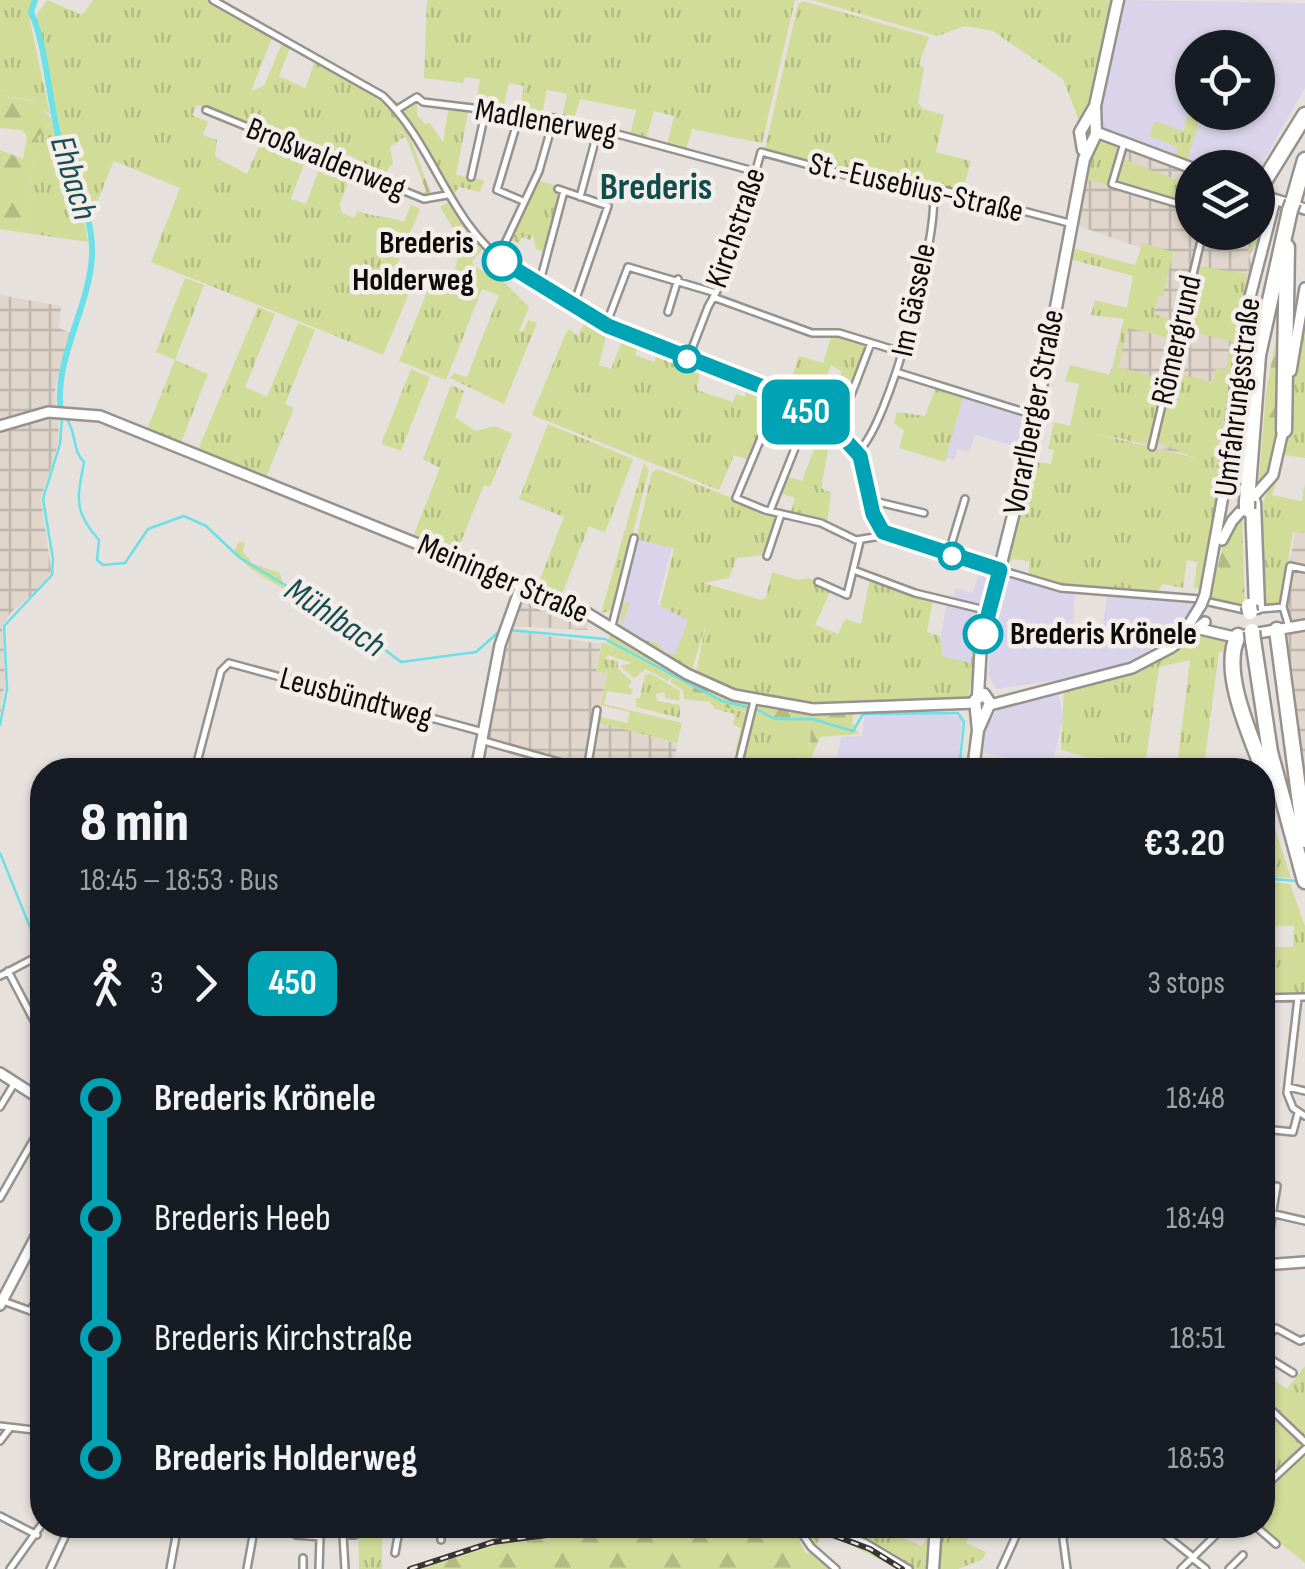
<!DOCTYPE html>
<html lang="en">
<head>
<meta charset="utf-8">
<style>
	:root { --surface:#171b24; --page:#242831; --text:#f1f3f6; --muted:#9ea1a6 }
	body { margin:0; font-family:"Sofia Sans Condensed",sans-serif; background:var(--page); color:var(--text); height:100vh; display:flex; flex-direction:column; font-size:38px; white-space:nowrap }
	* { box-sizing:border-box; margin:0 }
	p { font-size:32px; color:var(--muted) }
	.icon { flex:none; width:55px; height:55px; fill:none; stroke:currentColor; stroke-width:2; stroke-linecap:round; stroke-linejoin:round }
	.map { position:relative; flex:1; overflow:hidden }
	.drawer { position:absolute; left:30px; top:758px; width:1245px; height:780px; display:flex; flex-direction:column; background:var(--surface); border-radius:40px; box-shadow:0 2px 8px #0004 }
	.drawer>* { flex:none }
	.badge { padding:0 20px; border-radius:15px; font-size:35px; line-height:65px }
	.tools { position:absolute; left:1175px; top:30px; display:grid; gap:20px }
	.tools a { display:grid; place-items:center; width:100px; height:100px; border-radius:50%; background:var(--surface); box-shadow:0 2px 8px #0004; font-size:50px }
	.map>.badge { position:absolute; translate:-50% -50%; box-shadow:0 0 0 5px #fff }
	.legs { display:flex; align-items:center; gap:15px; height:110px; padding:0 50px; font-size:32px }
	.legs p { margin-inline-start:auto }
	.headline { display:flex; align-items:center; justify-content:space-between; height:170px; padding:0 50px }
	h1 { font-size:55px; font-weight:800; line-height:75px }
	ul { padding:0 50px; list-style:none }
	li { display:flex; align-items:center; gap:35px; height:120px; font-size:38px }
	li i { display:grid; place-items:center; width:15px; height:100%; margin:0 12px; background:currentColor }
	li i::after { content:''; width:25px; height:25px; margin:-12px; border:8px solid; border-radius:50%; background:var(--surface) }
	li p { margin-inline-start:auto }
	li:first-child i { background:linear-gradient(#0000 50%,currentColor 0) }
	li:last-child i { background:linear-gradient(currentColor 50%,#0000 0) }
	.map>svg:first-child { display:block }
	.commercial { fill:#dad4ea }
	.industrial { fill:url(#industrial-grid) }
	.grass { fill:url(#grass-tufts); fill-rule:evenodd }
	.forest { fill:url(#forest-firs) }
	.pitch { fill:#d1dc99 }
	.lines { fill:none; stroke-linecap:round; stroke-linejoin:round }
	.stream { stroke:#6be0e6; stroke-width:2.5 }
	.river { stroke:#6be0e6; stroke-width:6 }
	.street-casing { stroke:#97928d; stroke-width:10 }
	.secondary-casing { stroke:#97928d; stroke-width:14 }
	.primary-casing { stroke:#97928d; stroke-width:15 }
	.highway-casing { stroke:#97928d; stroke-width:19 }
	.street { stroke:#fff; stroke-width:5 }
	.secondary { stroke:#fff; stroke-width:9 }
	.primary { stroke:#fff; stroke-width:10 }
	.highway { stroke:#fff; stroke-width:14 }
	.rail-casing { stroke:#373432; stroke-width:6 }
	.rail { stroke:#f3eee9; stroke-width:2.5; stroke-dasharray:8; stroke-linecap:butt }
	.secondary-bridge-casing { stroke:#97928d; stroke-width:14; stroke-linecap:butt }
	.highway-bridge-casing { stroke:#97928d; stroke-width:19; stroke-linecap:butt }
	.secondary-bridge { stroke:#fff; stroke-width:9 }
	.highway-bridge { stroke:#fff; stroke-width:14 }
	.line-1-casing { stroke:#fff; stroke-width:22 }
	.line-1 { stroke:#00a3b4; stroke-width:15 }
	.stop-1-dot { fill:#fff; stroke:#00a3b4; stroke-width:5 }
	.labels { text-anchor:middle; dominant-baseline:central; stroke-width:9; stroke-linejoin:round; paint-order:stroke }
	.street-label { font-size:32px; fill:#0d0b0a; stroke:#f3eee9 }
	.stop-label { font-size:32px; font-weight:bold; fill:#0d0b0a; stroke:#f3eee9; text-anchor:end }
	.water-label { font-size:35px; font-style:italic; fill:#194d50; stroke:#f3eee9 }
	.quarter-label { font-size:38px; font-weight:bold; fill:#0f4d4b; stroke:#f3eee9 }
</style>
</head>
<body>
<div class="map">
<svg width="1305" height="1569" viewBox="0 0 1305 1569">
	<defs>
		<pattern id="industrial-grid" width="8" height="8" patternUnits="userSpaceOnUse" patternTransform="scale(2.5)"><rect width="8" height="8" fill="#e0d6cb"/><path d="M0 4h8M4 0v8" fill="none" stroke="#bfb6ad"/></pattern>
		<pattern id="grass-tufts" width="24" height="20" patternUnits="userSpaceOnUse" patternTransform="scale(2.5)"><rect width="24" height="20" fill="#d1dc99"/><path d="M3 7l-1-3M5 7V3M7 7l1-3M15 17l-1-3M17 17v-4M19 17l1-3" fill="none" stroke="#b2bb82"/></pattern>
		<pattern id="forest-firs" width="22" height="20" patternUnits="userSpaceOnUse" patternTransform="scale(2.5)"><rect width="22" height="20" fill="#d1dc99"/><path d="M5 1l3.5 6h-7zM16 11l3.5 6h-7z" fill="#b2bb82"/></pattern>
	</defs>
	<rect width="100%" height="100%" fill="#e6e1dc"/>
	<path class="commercial" d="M1123,0L1305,3V88L1260,167L1228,158L1223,167L1186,163L1202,113L1258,112V48H1192V104L1183,132L1150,136L1177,147L1175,159L1101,129L1098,117Z
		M963,396L1032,414L1025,449L975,435L969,452L958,449L954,460L946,458Z
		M636,539L672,547L657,604L705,621L691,673L614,624Z
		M982,567L993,575L974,668L945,662L937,657L947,602L952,603L955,588L972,593Z
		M1012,574L1075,591L1073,626L1102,632L1107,596L1155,597L1164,602L1159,594L1200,599L1176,636L1135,662L1076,677L996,689L988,675L992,624L1004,576Z
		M1058,691L1063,718L1052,766L981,752L986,726L999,708Z
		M927,708L928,713L962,717L958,770H835L841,737L862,736L865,711Z"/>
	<path class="industrial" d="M1111,144L1192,173V232H1258V200L1267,212L1257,244L1249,255L1252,269L1236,341L1225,436L1218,446L1223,464L1096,433L1141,248L1076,225L1092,147Z
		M0,295L61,306L59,328L71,333L55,387L56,411L0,426Z
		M59,413L58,444L41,499L51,570L43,586L11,612L2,628L5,680L0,717V428Z
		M1295,532L1305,533V620L1289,622L1283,607Z
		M520,589L590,617L587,630L507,626Z
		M1305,627V791L1284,632Z
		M515,631L601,644L596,670L608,674L595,721L678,744L670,770H540L543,757L484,741L496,664L508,632Z"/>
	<path class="grass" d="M0,0H33L30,21L50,115L32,100L0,95Z
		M47,0L82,15L93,0H208L272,38L251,91L264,86L282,43L290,48L279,76L305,88L315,62C337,69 370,85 385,102C393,111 396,126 404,137L390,147L393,163L384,174L349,155L342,164L197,105L192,115L208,122L203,135L217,140L215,157L247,174L264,135L308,153L291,199L306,204L323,159L352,171L340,204L342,213L354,218L358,211C375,218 385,215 404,222L411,205L420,209L394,272L413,284L383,355L151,262L180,188L114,161L97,202L88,201L64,146L37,27V14Z
		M427,0H795L762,143L692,129L686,150L667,145L674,116L654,111L646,139L630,135L636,110L580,99L574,120L562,117L567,94L547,90L542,114L519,111L524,86L509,83L503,109L475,106L480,79L465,77L463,83L424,78Z
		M812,0H1113V2L1090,114L1080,123L1063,79L993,31L965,26L937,36Z
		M803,1L929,37L919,64L924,68L918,103L923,109L944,115L936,152L971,161L962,194L941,188L924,193L765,149L798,4Z
		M1191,104L1192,112L1202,113L1186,163L1175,159L1177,147L1149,136L1155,121L1183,131Z
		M449,106L469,107L456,175L484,180L480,192L459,187L451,198L414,132L429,122L443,142Z
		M52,123L80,196L88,242L26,233L35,140Z
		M1101,140L1120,147L1107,185L1084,179L1089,148Z
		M1123,155V159L1192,186V207L1116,183Z
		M534,179L559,187L561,194L544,252L536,249L533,234L530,240L522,237L519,243L510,240Z
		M1258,200L1266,214L1256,244L1247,255C1251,271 1226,432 1217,447L1222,459L1217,463L1222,471L1200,587L1194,589L1197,562L1187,560L1183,588L1163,584L1156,593L1089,591L1029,576V561L1013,559L1007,565L1032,462L1051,464L1054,450L1048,449L1054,422L1070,426L1079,384L1065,381L1070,365L1111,375L1124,319L1091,315L1095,300L1127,308L1133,276L1070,259L1072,248L1135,265L1143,243L1173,252L1163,296H1158L1154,314L1178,322L1175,339L1128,328L1118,367L1164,379L1152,439L1146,443L1096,434L1196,458L1155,441L1196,266L1248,274L1247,253L1263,221L1258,219ZM1183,330L1231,341L1226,370L1216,368L1213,382L1172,372Z
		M448,202L484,248L472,261L474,266L505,283L529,307L519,331L523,332L528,320L537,323L504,404L450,378L454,373L467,377L499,295L482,289L446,380L399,361L429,287L448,294L462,243L440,207Z
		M185,278L204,285L175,360L208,374L180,445L146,432L175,360L156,352Z
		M1305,294V458L1285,455L1272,495L1302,501L1305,483V533L1293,532L1281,605L1264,607L1263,502L1283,454Z
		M258,307L275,314L245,387L267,397L298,323L315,330L285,404L294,408L265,480L197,452Z
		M587,317L608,328L599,365L611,369L624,336L639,342L635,355L654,362L659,350L701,366L697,390L733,402L736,394L745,397L747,383L767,391L761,406L802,426L798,437L764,426L749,460L734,455L719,490L532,415L565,335L569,329L578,336Z
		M832,334L869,343L853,387L841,382V371L831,365L817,401L790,384L799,356L823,363Z
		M411,369L430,377L401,451L381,444Z
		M451,385L464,391L455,417L476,431L495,426L512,434L490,487L484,485L455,556L412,539L440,468L423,459Z
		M936,387L963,397L945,462L899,448L904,431L894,423L897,412L925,416Z
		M812,418L837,435L830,439L821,488L831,493L827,523L790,514L795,498L779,493L785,476L802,481L815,446L799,440Z
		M548,424L633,459L605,533L589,526L561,596L537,587L564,517L519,499Z
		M644,463L649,470L613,610L601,613Z
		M658,469L778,516L765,555L737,558L729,578L704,583L761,600L766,597L772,572L798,580L809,578L831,590L815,625L838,634L845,619L861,624L870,578L933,600L927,632L940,636L942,656L971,663V652H976L969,694L965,699C877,708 778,717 696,672L706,624L691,673L620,628L622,605L630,602L622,625L640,639L658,643L663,651L675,655L688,620L660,606L674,549L636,539L652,472Z
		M1204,633L1225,639L1230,647L1228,652H1219L1205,758H1178L1190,660L1159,667L1146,759L1087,757L1061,750L1064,689L1145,667L1194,634Z
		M602,642L644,661L719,706L748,713L739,751L735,753L741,728L733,725L735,714L715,709L710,702L684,699L683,690L671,683V677L668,681L646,669L634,678L620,666L632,663L608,655L605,659L618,661V669L632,681L628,687L633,689L631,695L607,691L604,704L682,723L677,743L596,722L599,708L601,717L627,723L630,712L600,705L608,674L596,671Z
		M650,673L680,691L679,701L666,698L664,692L656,694L657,701L680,705V718L636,707V698H640L645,675Z
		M754,715L791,728L811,724L808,770H739Z
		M1263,792L1291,878L1272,877L1264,867L1263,872Z
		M1294,926H1305V995L1263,996V947H1293Z
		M1305,1366V1439L1263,1400L1262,1373L1287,1389Z
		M1263,1404L1305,1445L1263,1487Z
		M358,1525H382V1569H359Z
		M798,1525H895L893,1534L922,1546L929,1535L926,1569H898L825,1532L814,1547Z
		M940,1525H973L966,1543L986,1552L983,1559L958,1569H938Z"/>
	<path class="forest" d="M0,95L37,102L53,121L35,140L26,233L0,229V150L23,159L27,136L22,130L0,128Z
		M417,97V115L426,125L409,134L432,197L422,196L426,191L408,142L387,109L393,100L405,104Z
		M1280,317V433L1276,463L1258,492L1266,392Z
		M1242,513L1245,608L1209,601L1225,538Z
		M239,542H245L243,552L252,563L280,573L284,586L304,592L377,640C349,640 323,604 302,605C283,582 251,577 234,551Z
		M606,629L692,681L747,703V712L719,706L618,649L607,643L610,634Z
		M760,706L854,711L852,723L859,734L820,737L809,764L811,724L792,728L756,719L755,710Z
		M654,1525H787L795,1531L806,1554L811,1551L831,1569H420L495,1545Z"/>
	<path class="pitch" d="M1262,881L1290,884L1305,926H1263Z
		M1304,1453L1305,1454V1563L1258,1525H1262L1263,1493Z"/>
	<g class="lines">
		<path class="stream" d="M66,418C77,432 72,451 84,462C78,496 72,510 99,540L97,560L103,565L125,563L148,529L184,516L206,526L240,558L355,627L401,662L476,652L502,629
			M510,630L605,639L722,701L747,707
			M756,709L775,719H812L853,731L863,714L958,713L964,722L959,770
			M0,725L7,689L4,626L52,575L53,559L43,499L60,444L62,417
			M0,853L42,957
			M1262,878L1296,881"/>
		<path class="river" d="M35,0L31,12C46,44 49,101 59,138C70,179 94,211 92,256C89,309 53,360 61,413"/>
		<defs>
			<path id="street" d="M213,0L383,96C435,146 448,222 509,266C544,292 586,318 626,335C701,365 783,385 845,438C876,464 857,515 892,538L1061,588L1200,599
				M206,110L424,199L447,195
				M396,110L417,97L423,102L562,119L757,172
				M520,113L497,190L523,201
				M1124,143L1112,184L1192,208
				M471,177L486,109
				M558,189L608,206L573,307
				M580,197L594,145
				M498,258L539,171L554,118
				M539,285L564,191
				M713,297L812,333H839L901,352
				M668,312L678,279
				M606,325L628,267L716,293
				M688,359L708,307L729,269L761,152L928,197L943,190L1069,223
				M899,373L1034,415
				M848,403L871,343
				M797,442L764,431L736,498L765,510L821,523L856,540L887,535
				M1152,447L1203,232
				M857,452C888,431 939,233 933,196
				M870,500L924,513
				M770,511L809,413
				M948,555L965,499
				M767,556L781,514
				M856,571L915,593L989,611
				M818,582L847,595L860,541
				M1209,602L1245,610
				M1283,607L1290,566L1305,569
				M1283,607L1289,627
				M1261,609L1283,607
				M612,626L634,538
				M484,741L587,770
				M195,770L221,671L229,663L483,732
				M587,770L597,710
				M737,770L754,701
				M8,971L42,1036
				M0,976L38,956
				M1262,998L1305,997
				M1298,998L1287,1093L1293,1108L1305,1116
				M1288,1087L1305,1091
				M0,1107L14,1084
				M1274,1130L1293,1132L1298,1113
				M0,1198L42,1125
				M1262,1211L1305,1221
				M1267,1247L1277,1186
				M3,1301L42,1315
				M30,1311L42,1292
				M1262,1342L1276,1328L1300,1341L1305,1339
				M1262,1354L1293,1373
				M1262,1401L1305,1442
				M0,1426L42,1431
				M0,1441L10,1428
				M1262,1489L1305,1449
				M0,1516L37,1535
				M298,1525L296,1535L320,1537L319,1569
				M441,1525V1540
				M796,1525L811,1547L836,1569
				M822,1525L864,1542L909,1569
				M1254,1525L1276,1544
				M1154,1526L1193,1557
				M848,1535L852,1525
				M395,1553L400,1525
				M303,1558V1569
				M1192,1558L1206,1569
				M10,1569L42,1524
				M50,1569L70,1526
				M170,1569L178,1525
				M247,1569L255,1525
				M345,1569L343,1535H355V1525
				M1001,1569L1021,1525
				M1067,1569L1063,1539L1068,1525
				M1181,1569L1226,1525
				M1229,1569L1243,1555"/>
			<path id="secondary" d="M1096,132L1192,168
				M1258,194L1305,209
				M1291,371L1305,288
				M1231,422L1245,316L1275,200
				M0,426L48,412L100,416L582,610L687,674L734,695L813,709L975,703
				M1222,540L1232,521L1273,475L1284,426
				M1205,595L1228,468
				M1200,629L1234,637L1305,625
				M1185,631L1201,605
				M990,705L1132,668L1172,647L1205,622
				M476,770L500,645L521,586
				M0,1073L42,1100
				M1262,1265L1305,1262
				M0,1305L42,1225"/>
			<path id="primary" d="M1083,150L1080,132L1095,106L1118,0
				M978,695L981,643L1028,456L1084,159L1096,134L1095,106
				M973,770L978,730L990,703L984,694L975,700L978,730
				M933,1569L936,1525"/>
			<path id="highway" d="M1258,191L1305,115
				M1293,202L1305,160
				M1284,430L1287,247
				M1228,472L1255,326
				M1247,501L1258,355L1290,210
				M1253,503L1257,606
				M1277,630L1305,840
				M1238,636C1218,674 1257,749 1270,788
				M1253,640L1270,752L1305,881"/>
		</defs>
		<use href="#street" class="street-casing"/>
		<use href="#secondary" class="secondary-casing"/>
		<use href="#primary" class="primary-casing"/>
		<use href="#highway" class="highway-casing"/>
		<use href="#street" class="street"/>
		<use href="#secondary" class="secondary"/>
		<use href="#primary" class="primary"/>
		<use href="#highway" class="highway"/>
		<defs>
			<path id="rail" d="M806,1525L870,1549L902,1569
				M410,1569L493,1542L626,1525"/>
		</defs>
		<use href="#rail" class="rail-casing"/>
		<use href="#rail" class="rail"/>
		<defs>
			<path id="secondary-bridge" d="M1201,605L1205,595"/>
			<path id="highway-bridge" d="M1290,210L1293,202
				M1247,509V501
				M1249,606L1250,612
				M1252,631L1253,640"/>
		</defs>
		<use href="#secondary-bridge" class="secondary-bridge-casing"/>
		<use href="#highway-bridge" class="highway-bridge-casing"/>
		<use href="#secondary-bridge" class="secondary-bridge"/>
		<use href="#highway-bridge" class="highway-bridge"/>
	</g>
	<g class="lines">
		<defs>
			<path id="line-1" d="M502,261L608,326L768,389L838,432L860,456L873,514L883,532L1000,570L983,634"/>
		</defs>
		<use href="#line-1" class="line-1-casing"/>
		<use href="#line-1" class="line-1"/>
	</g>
	<g class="stop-1-dot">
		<circle cx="502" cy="261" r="18"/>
		<circle cx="687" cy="359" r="12"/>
		<circle cx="952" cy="556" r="12"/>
		<circle cx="983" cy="634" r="18"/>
	</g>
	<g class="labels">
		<g class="street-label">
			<text transform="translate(546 122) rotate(10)">Madlenerweg</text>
			<text transform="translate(326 159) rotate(22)">Broßwaldenweg</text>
			<text transform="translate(916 188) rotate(13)">St.-Eusebius-Straße</text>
			<text transform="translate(736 228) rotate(-71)">Kirchstraße</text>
			<text transform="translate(914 300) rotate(-78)">Im Gässele</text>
			<text transform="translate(1177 340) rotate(-77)">Römergrund</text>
			<text transform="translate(1238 397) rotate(-83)">Umfahrungsstraße</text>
			<text transform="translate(1034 412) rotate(-79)">Vorarlberger Straße</text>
			<text transform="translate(503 579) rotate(23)">Meininger Straße</text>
			<text transform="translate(356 698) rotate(15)">Leusbündtweg</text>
		</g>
		<g class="stop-label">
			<text x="474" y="243">Brederis<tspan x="474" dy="37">Holderweg</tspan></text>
			<text x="1010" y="634" text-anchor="start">Brederis Krönele</text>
		</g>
		<g class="water-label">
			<text transform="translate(73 178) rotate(73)">Ehbach</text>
			<text transform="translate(335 618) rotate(34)">Mühlbach</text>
		</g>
		<g class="quarter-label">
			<text x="656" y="187">Brederis</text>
		</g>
	</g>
</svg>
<div class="tools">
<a><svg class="icon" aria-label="locate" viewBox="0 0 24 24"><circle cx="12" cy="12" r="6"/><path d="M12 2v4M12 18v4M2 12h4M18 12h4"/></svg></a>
<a><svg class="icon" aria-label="layers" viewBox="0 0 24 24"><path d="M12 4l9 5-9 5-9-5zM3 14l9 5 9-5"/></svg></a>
</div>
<b class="badge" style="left:806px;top:412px;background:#00a3b4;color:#fff">450</b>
<section class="drawer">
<div class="headline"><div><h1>8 min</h1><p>18:45 – 18:53 · Bus</p></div><b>€3.20</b></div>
<div class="legs"><svg class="icon" aria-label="walk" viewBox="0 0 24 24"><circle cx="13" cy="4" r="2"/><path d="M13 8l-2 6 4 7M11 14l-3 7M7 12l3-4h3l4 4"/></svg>3<svg class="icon" aria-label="forward" viewBox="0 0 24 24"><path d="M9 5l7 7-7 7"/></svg><b class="badge" style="background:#00a3b4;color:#fff">450</b><p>3 stops</p></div>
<ul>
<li><i style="color:#00a3b4"></i><b>Brederis Krönele</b><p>18:48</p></li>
<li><i style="color:#00a3b4"></i><span>Brederis Heeb</span><p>18:49</p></li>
<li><i style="color:#00a3b4"></i><span>Brederis Kirchstraße</span><p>18:51</p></li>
<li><i style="color:#00a3b4"></i><b>Brederis Holderweg</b><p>18:53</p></li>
</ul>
</section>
</div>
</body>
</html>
